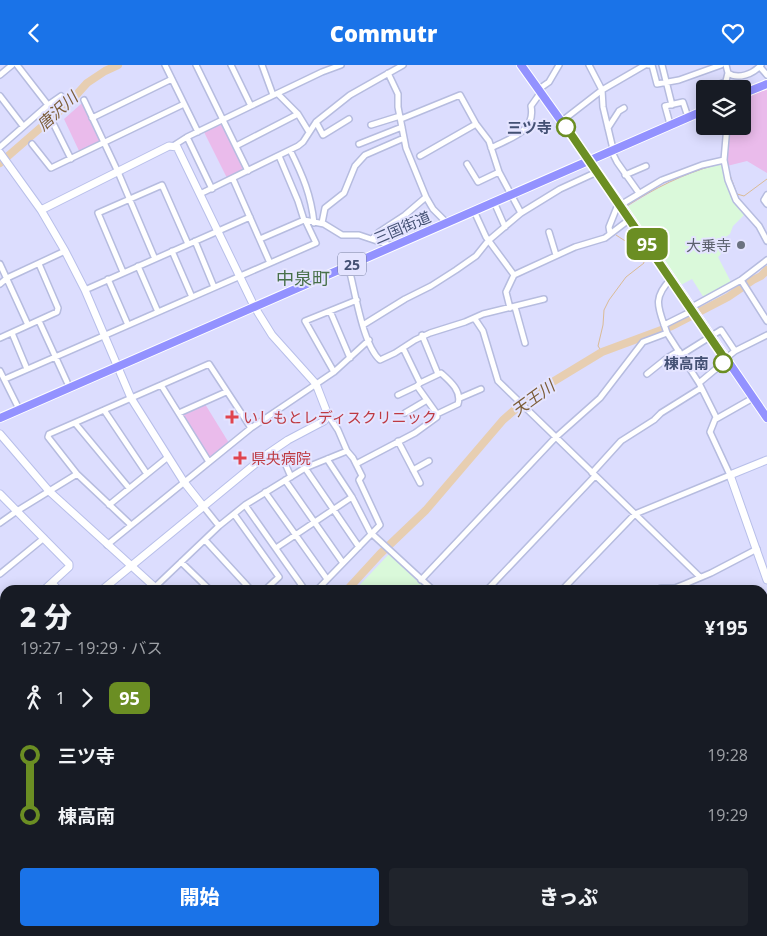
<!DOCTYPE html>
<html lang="ja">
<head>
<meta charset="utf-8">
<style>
	:root { --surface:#171b24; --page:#20242c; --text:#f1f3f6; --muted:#9ea1a6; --accent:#1a73e8 }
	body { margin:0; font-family:"Open Sans","Noto Sans JP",sans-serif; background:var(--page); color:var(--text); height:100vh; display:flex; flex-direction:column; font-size:19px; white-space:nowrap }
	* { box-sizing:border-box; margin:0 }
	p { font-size:16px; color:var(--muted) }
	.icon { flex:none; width:28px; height:28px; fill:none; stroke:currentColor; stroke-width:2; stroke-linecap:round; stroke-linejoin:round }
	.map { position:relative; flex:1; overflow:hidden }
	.details { position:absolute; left:0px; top:520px; width:768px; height:351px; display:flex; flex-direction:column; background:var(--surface); border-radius:15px 15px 0 0; box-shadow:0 2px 12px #0003 }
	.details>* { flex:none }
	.badge { padding:0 10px; border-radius:8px; font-size:18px; line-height:32px }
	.buttons { position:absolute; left:696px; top:15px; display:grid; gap:10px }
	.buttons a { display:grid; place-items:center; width:55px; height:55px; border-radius:5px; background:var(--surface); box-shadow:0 2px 12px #0003; font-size:25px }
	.map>.badge { position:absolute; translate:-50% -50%; box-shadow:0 0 0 2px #fff }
	.legs { display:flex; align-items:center; gap:8px; height:55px; padding:0 20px; font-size:16px }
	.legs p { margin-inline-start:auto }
	.headline { display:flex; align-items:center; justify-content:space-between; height:85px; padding:0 20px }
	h1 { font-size:28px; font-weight:800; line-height:38px }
	.action { display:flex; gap:10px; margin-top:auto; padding:10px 20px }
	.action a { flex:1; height:58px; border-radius:5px; background:var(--accent); color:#fff; font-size:20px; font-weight:800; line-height:58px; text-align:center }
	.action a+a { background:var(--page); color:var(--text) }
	ul { padding:0 20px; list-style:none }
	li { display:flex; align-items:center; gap:18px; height:60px; font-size:19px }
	li i { display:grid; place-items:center; width:8px; height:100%; margin:0 6px; background:currentColor }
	li i::after { content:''; width:12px; height:12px; margin:-6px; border:4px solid; border-radius:50%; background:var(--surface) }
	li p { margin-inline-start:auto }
	li:first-child i { background:linear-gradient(#0000 50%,currentColor 0) }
	li:last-child i { background:linear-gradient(currentColor 50%,#0000 0) }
	header { display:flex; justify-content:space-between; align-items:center; height:65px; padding:0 20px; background:var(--accent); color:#fff; font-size:22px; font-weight:800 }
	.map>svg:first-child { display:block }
	.education { fill:#daf9da }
	.green { fill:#eabbeb }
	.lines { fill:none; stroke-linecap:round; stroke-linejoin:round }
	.stream { stroke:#dabb96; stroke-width:1 }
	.river { stroke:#e7ceb1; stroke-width:8 }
	.street-casing { stroke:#b6bcdf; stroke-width:8 }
	.secondary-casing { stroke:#b8bfe9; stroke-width:9 }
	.primary-casing { stroke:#fff; stroke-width:10 }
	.street { stroke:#fff; stroke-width:5 }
	.secondary { stroke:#fff; stroke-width:7 }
	.primary { stroke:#9392ff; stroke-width:8 }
	.line-1-casing { stroke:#fff; stroke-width:11 }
	.line-1 { stroke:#6b8e23; stroke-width:8 }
	.stop-1-dot { fill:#fff; stroke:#6b8e23; stroke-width:2.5 }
	.worship-dot { fill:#6b7280; stroke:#e4e4ff; stroke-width:2 }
	.health-dot { fill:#e0444e; stroke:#e4e4ff; stroke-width:2 }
	.labels { text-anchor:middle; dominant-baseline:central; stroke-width:4; stroke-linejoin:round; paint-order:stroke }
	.shield { fill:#e4e4ff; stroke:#747d9e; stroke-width:1 }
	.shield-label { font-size:14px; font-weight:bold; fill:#445174 }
	.stop-label { font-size:15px; font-weight:bold; fill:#445174; stroke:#e4e4ff; text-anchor:end }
	.street-label { font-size:15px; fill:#445174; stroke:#e4e4ff }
	.worship-label { font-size:15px; fill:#5b616d; stroke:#e4e4ff; text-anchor:end }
	.health-label { font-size:15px; fill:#be3a42; stroke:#e4e4ff; text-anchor:start }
	.water-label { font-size:16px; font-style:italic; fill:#7c5d38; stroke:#e4e4ff }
	.quarter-label { font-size:18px; fill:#48704a; stroke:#e4e4ff }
</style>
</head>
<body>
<header><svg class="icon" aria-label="back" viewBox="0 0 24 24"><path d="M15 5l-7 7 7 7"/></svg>Commutr<svg class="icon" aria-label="heart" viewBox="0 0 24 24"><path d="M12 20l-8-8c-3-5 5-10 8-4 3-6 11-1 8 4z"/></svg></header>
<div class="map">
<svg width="767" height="871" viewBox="0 0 767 871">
	<rect width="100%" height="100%" fill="#dcddfe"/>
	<path class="education" d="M721,99L733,137L744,150L733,161L730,169L720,176L717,182L721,189L718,192L732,219L704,233L692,214L679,221L627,142L660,122L693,107Z
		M389,489L427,525H355Z"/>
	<path class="green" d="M767,21V108L747,96L727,101L730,61H742L743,32Z
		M81,39H83L101,76L100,78L80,88L64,54Z
		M220,60H222L243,103L242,106L227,113L204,67Z
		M205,339L229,378L210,393H208L183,352L184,349Z"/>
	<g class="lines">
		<path class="stream" d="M728,105L737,129L744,131L767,114
			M627,141C655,123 683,109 715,100
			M602,287L598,281L603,260L604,245L609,235L626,212L644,198C642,184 626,177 616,170"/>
		<path class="river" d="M0,98L69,38L87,18L105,6L118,0
			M347,525L380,489L426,445L503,355L526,335L541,324L602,287L672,261L728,232L753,215L761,211L767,205
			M0,817L5,812"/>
		<defs>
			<path id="street" d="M17,0L48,40
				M165,0L198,67
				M196,0L248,106
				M231,0L251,41
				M262,0L273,30
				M589,0L602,25L603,42L613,84
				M648,0H652L657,19L679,15L721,0
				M662,0L672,40
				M760,2L767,10
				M388,8L398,29V42L406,83L426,132L433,144L447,158
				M728,8C738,15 753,9 761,0
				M0,10L12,0
				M712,22L725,17
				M539,24L549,17L559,0
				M724,24L728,8L726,0
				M278,29L298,49L309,67
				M0,31L23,61
				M84,35L118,107L155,194
				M92,53L172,14
				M401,54L460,30L476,59L489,76L499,107L521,148
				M562,56L602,25L645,0
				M316,57L323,70L349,54
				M670,59L665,41L683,37L688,52
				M54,60L71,94
				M371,60L400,51
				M727,61L724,95L728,115L736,135L759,161L767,176
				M608,63L619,46L624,43
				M187,72L212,124
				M32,79L51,103L184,39
				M359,79L402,62
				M173,81L187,72L251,41L322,7L341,0
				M236,81L298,49
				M0,82L48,40L61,31
				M491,83C510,73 536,67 531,41L541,27
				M290,85C303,111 311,130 314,158
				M611,85L617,97L639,128
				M279,91L298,136L304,155
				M420,91L476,59
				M467,99L478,117L499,107
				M625,110L646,101
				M233,114L270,198
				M200,129L298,81L303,77L316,57L350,30L403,0
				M767,130L764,135L767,139
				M494,137L505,162
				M474,146L486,172L514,210
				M322,158L325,143L344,128L355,101L365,90L404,73
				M549,167L556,190
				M610,168L609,162L617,142L662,115L702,100L724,95
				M260,174L304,155L324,159L342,170H359L392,181
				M372,174L379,167L405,150L426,132
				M195,176L214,222
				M172,186L192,232
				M0,199L28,260
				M348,200C355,224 362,279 380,295L395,288L415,275L430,268L465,257L483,249L544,234
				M138,201L158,247
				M123,207L98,148L162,120L188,179
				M108,214L128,260
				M741,215L767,256
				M0,219L7,213L65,186
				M85,225L250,152
				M515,242L525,278
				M510,243L506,227L514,210L575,182L605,173L630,154
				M690,243L741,215L767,195
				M330,246L350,293
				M475,254L483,266L498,316L700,512
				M39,256L67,317
				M363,260L405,234L431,221L456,205L476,191L488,176L521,148L560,124L597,107
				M664,260L692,246
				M12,268L27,304
				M422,270L438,309
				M0,273L57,247L58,243L39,199
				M681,290L721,265L735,286
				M0,306L19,344
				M334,307L305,256L357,235
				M647,309L667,293L679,286
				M5,314L316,178L306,157
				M420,318L441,308C450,316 462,326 458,339L437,349
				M699,318L717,303L725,294L735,286L767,270
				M161,320L209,397
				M398,330L417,321
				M460,333L481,324
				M104,345L147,409
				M179,348L226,327
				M405,348L427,335
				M716,354L753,333
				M75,358L129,423
				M398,376L420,418
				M327,394L352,432L370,467L433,525
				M356,399L415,368L437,352V349L417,321L420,318L403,283
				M305,403L359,482
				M413,405L429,396
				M592,408L621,376L654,355L661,348L701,323
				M291,412L284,396L293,393
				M285,415L343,498
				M265,427L327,514
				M109,440L168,392
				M245,440L305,525
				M203,441L219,461
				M234,449L279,512L265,525
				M0,458L17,446L77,409
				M131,460L77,409L48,372L49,369L209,299L251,363
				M205,475L251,525
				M107,480L251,363L334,307L369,275
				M276,483L352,432
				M181,497L210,525
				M0,509L44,473
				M421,515L555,373L600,333L643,277L667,268
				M155,522L219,461L245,440L305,403L347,386L338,365L328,350
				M317,525L380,460L359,415L362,411L353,393L347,386
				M487,525L595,411
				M562,525L635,449L730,410L710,367L716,352L699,318L667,268C659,244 651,234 671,214
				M656,525L661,523H675L685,519L711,508L757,484
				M762,553L767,548
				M762,647L767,656
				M0,664L5,660
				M762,670L767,667
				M0,672L5,675
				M762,690L767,701
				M0,733L5,736
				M0,787L5,786
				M0,842L5,840
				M762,858L767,868
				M33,866L34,871
				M372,866L375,871
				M644,866L646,871
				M673,866L675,871
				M57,871L64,866
				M213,871L220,866
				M736,871L746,866"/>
			<path id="secondary" d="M0,88L41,145L65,186L85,225L131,333L184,417L203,441
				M41,145L169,81L177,82L254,241L272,270L316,319L328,350L324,356L288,375L266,390L102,525
				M0,369L49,426L158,525
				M767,395L730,410L767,515
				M0,429L69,499V502L44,525
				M52,518L58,525
				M0,565L5,560
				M0,615L5,611
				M0,625L5,630
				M0,695L5,698
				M762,782L767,792
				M183,866L186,871
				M581,866L585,871
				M706,866L708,871
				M398,871L405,866"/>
			<path id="primary" d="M521,0L621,140L767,353
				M742,29L767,19
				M0,353L705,45
				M762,569L767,567
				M126,871L133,866
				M138,871L145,866"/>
		</defs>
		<use href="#street" class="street-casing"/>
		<use href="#secondary" class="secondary-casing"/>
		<use href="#primary" class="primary-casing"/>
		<use href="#street" class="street"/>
		<use href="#secondary" class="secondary"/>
		<use href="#primary" class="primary"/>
	</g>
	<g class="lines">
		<defs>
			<path id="line-1" d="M566,62L725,294L723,298"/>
		</defs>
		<use href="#line-1" class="line-1-casing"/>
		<use href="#line-1" class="line-1"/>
	</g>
	<g class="stop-1-dot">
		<circle cx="566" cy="62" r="9"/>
		<circle cx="723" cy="298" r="9"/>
	</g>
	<circle class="worship-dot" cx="741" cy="180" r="5"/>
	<g class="health-dot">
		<path d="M229.5 344.5h5v5h5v5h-5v5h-5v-5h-5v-5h5z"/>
		<path d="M237.5 385.5h5v5h5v5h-5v5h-5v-5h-5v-5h5z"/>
	</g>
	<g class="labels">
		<rect class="shield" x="338" y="187.5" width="28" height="23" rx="4"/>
		<g class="shield-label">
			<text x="352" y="199">25</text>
		</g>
		<g class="stop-label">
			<text x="552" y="62">三ツ寺</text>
			<text x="709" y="298">棟高南</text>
		</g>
		<g class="street-label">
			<text transform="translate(402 162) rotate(-23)">三国街道</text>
		</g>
		<g class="worship-label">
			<text x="731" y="180">大乗寺</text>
		</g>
		<g class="health-label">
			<text x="243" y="352">いしもとレディスクリニック</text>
			<text x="251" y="393">県央病院</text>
		</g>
		<g class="water-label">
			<text transform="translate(57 46) rotate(-42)">唐沢川</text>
			<text transform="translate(533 333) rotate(-36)">天王川</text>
		</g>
		<g class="quarter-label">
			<text x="303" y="213">中泉町</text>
		</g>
	</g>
</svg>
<div class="buttons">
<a><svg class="icon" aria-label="layers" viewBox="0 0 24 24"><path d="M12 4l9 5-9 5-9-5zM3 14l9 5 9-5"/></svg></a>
</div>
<b class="badge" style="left:647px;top:179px;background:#6b8e23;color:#fff">95</b>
<section class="details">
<div class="headline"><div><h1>2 分</h1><p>19:27 – 19:29 · バス</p></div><b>¥195</b></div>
<div class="legs"><svg class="icon" aria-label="walk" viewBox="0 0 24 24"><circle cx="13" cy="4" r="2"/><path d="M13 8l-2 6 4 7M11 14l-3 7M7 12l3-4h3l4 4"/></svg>1<svg class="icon" aria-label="forward" viewBox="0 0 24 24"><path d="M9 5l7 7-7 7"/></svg><b class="badge" style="background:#6b8e23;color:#fff">95</b></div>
<ul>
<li><i style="color:#6b8e23"></i><b>三ツ寺</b><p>19:28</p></li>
<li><i style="color:#6b8e23"></i><b>棟高南</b><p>19:29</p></li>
</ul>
<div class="action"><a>開始</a><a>きっぷ</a></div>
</section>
</div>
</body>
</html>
